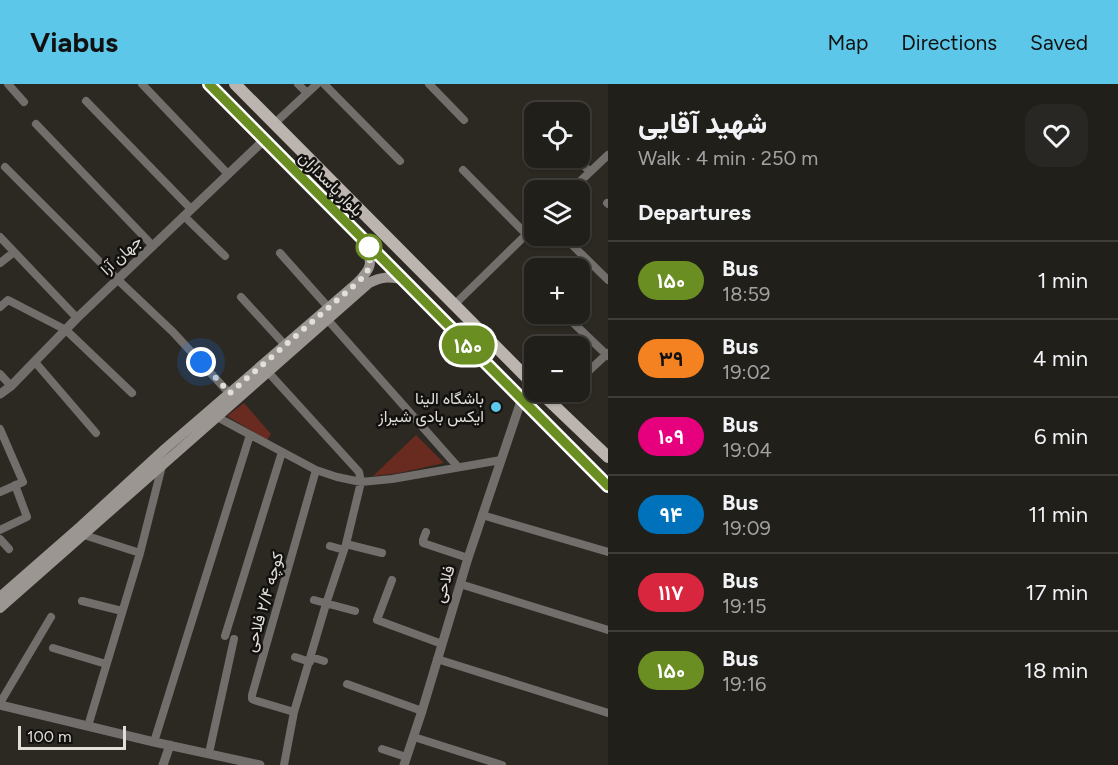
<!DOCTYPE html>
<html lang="en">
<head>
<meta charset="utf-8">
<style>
	:root { --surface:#211f1a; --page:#292723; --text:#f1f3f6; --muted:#a2a2a2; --line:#3e3d39; --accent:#5cc7e8 }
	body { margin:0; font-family:Figtree,Vazirmatn,sans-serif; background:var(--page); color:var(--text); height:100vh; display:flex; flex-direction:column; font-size:22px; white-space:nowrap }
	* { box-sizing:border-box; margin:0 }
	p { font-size:20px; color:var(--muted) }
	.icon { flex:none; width:33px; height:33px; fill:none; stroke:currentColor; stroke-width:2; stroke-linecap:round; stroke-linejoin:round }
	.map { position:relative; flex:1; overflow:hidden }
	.sheet { display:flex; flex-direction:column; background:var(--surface); width:510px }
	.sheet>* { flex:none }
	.badge { padding:0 12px; border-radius:20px; font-size:21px; line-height:39px }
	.tools { position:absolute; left:524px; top:18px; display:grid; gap:12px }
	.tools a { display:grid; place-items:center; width:66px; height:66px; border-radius:12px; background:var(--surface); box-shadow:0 2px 4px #0004,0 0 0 2px var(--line); font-size:30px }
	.scale { position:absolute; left:18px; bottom:15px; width:108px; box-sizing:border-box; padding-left:6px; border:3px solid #e1dfda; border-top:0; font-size:16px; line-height:21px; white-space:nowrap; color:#e1dfda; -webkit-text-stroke:4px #13110f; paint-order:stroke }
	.you { position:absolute; width:30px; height:30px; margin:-15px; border:4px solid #fff; border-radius:50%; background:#1a73e8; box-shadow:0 0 0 9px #1a73e833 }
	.map>.badge { position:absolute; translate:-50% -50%; box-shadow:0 0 0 3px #fff }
	h2 { padding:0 30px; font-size:22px; line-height:54px }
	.round { display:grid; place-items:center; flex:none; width:63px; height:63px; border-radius:18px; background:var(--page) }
	.head { display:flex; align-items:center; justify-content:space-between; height:102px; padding:0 30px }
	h1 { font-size:28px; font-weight:800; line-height:45px }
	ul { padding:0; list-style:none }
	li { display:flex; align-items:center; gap:18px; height:78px; padding:0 30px; border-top:2px solid var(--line) }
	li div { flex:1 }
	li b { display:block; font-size:22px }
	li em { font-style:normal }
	li .badge { min-width:66px; font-weight:700; text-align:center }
	header { display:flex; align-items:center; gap:36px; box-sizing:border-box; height:84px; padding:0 30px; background:var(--accent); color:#111 }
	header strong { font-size:28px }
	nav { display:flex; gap:33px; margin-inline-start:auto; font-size:21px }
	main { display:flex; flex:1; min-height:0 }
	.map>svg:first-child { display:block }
	.green { fill:#692b1f }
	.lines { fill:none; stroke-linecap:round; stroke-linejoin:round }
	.minor { stroke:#726e6c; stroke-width:8 }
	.tertiary { stroke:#726e6c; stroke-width:9 }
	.secondary { stroke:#9b9692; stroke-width:10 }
	.primary { stroke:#bbb4af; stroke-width:12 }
	.line-casing { stroke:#fff; stroke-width:14 }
	.line { stroke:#6b8e23; stroke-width:9 }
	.walk { stroke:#e1dfda; stroke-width:6; stroke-dasharray:0 10.8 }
	.stop-dot { fill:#fff; stroke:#6b8e23; stroke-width:3 }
	.poi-dot { fill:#5cc7e8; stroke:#13110f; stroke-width:2 }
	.labels { text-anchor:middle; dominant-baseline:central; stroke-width:5; stroke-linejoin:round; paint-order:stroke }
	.street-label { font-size:16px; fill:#e1dfda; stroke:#13110f }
	.poi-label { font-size:16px; fill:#e1dfda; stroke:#13110f; text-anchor:end }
</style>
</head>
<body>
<header>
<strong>Viabus</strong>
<nav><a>Map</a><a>Directions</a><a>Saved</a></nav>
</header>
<main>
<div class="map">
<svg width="608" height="681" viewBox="0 0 608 681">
	<rect width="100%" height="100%" fill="#2c2922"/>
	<path class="green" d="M244,319L271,350L267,356L227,332Z
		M416,351L444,379L399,389L373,392Z"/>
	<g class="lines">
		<path class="minor" d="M8,0L24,18
			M142,0L227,89
			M298,0L307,9
			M324,0L400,77
			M429,0L464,36
			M86,17L191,125
			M530,24L534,28
			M275,39L317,0
			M36,40L153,162
			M577,74L590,88
			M5,83L117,195L173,248L229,309
			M463,86L526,150
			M571,106L608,71
			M607,119L608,120
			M184,132L225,172
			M563,152L608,196
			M0,153L77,234
			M280,169L328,223
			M0,179L14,168
			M530,196L534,200
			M241,213L285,261
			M454,221L534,143
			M0,223L8,216L66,246L132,309
			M564,230L608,272
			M327,235L458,383
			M35,278L96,349
			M268,288L359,388L361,398L346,460L326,520L294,628L284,681
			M0,290L11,302
			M579,296L608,269
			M552,320L566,308
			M217,333L316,386L337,393L361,398L392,395L501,376
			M0,345L23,398L0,408
			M482,431L608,468
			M0,446L27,433L15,401
			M426,448L423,456V459L468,474
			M84,451L140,469
			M0,455L9,465
			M346,460L382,469
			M330,462L344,466
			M392,496L377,536L442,560
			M460,500L608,546
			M314,516L355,527
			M82,517L122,527
			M225,552L282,368
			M53,564L106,580
			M295,573L310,578
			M311,573L324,577
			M437,575L608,629
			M347,600L422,627
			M0,619L51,533
			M294,628L254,616L252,615V611L316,386
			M88,642L140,469L162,382
			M414,653L502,681
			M154,658L250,351
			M382,665L406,673
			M209,669L234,555"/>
		<path class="tertiary" d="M0,310L11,302L77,234L264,56
			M0,621L154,658L260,681
			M163,681L170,661
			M404,681L422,627L468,474L517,329L520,320L519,311"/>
		<path class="secondary" d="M0,513L81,442L166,364L357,199C374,182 372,179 364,157
			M0,524L369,199C382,192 388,193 402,195"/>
		<path class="primary" d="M209,0L608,402
			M235,0L534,301
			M540,308L608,373"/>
	</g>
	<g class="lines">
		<defs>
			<path id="line" d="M209,0L608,402"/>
		</defs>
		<use href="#line" class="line-casing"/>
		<use href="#line" class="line"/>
		<path class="walk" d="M201,278L230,309L357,199C374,182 372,179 364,157L371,164L369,163"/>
	</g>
	<circle class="stop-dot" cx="369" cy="163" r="12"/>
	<circle class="poi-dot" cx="496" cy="323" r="6"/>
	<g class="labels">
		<g class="street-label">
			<text transform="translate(331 100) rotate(45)">بلوار پاسداران</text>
			<text transform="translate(121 171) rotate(-43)">جهان آرا</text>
			<text transform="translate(444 500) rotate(-73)">فلاحی</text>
			<text transform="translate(264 518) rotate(-74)">کوچه ۲/۴ فلاحی</text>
		</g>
		<g class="poi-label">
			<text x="484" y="314">باشگاه الینا<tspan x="484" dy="18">ایکس بادی شیراز</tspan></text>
		</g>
	</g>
</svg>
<div class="tools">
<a><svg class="icon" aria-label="locate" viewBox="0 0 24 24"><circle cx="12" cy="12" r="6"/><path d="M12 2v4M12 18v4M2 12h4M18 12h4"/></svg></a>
<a><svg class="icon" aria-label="layers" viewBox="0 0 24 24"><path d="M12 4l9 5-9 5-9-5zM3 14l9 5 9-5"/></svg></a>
<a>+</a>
<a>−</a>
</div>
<div class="scale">100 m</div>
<div class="you" style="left:201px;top:278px"></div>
<b class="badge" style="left:468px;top:261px;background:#6b8e23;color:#fff">۱۵۰</b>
</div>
<section class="sheet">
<div class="head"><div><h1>شهید آقایی</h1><p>Walk · 4 min · 250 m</p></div><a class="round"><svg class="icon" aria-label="heart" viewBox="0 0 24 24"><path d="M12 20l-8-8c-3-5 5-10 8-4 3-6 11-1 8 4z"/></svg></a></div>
<h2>Departures</h2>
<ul>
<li><span class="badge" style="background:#6b8e23;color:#fff">۱۵۰</span><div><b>Bus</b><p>18:59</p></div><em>1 min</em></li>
<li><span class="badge" style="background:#f58220;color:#111">۳۹</span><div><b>Bus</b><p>19:02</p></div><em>4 min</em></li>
<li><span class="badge" style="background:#e6007e;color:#fff">۱۰۹</span><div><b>Bus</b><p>19:04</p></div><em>6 min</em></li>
<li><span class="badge" style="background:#0072bc;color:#fff">۹۴</span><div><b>Bus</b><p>19:09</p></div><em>11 min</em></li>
<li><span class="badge" style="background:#d7263d;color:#fff">۱۱۷</span><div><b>Bus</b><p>19:15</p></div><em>17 min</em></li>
<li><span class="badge" style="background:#6b8e23;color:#fff">۱۵۰</span><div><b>Bus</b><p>19:16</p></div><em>18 min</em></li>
</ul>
</section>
</main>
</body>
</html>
